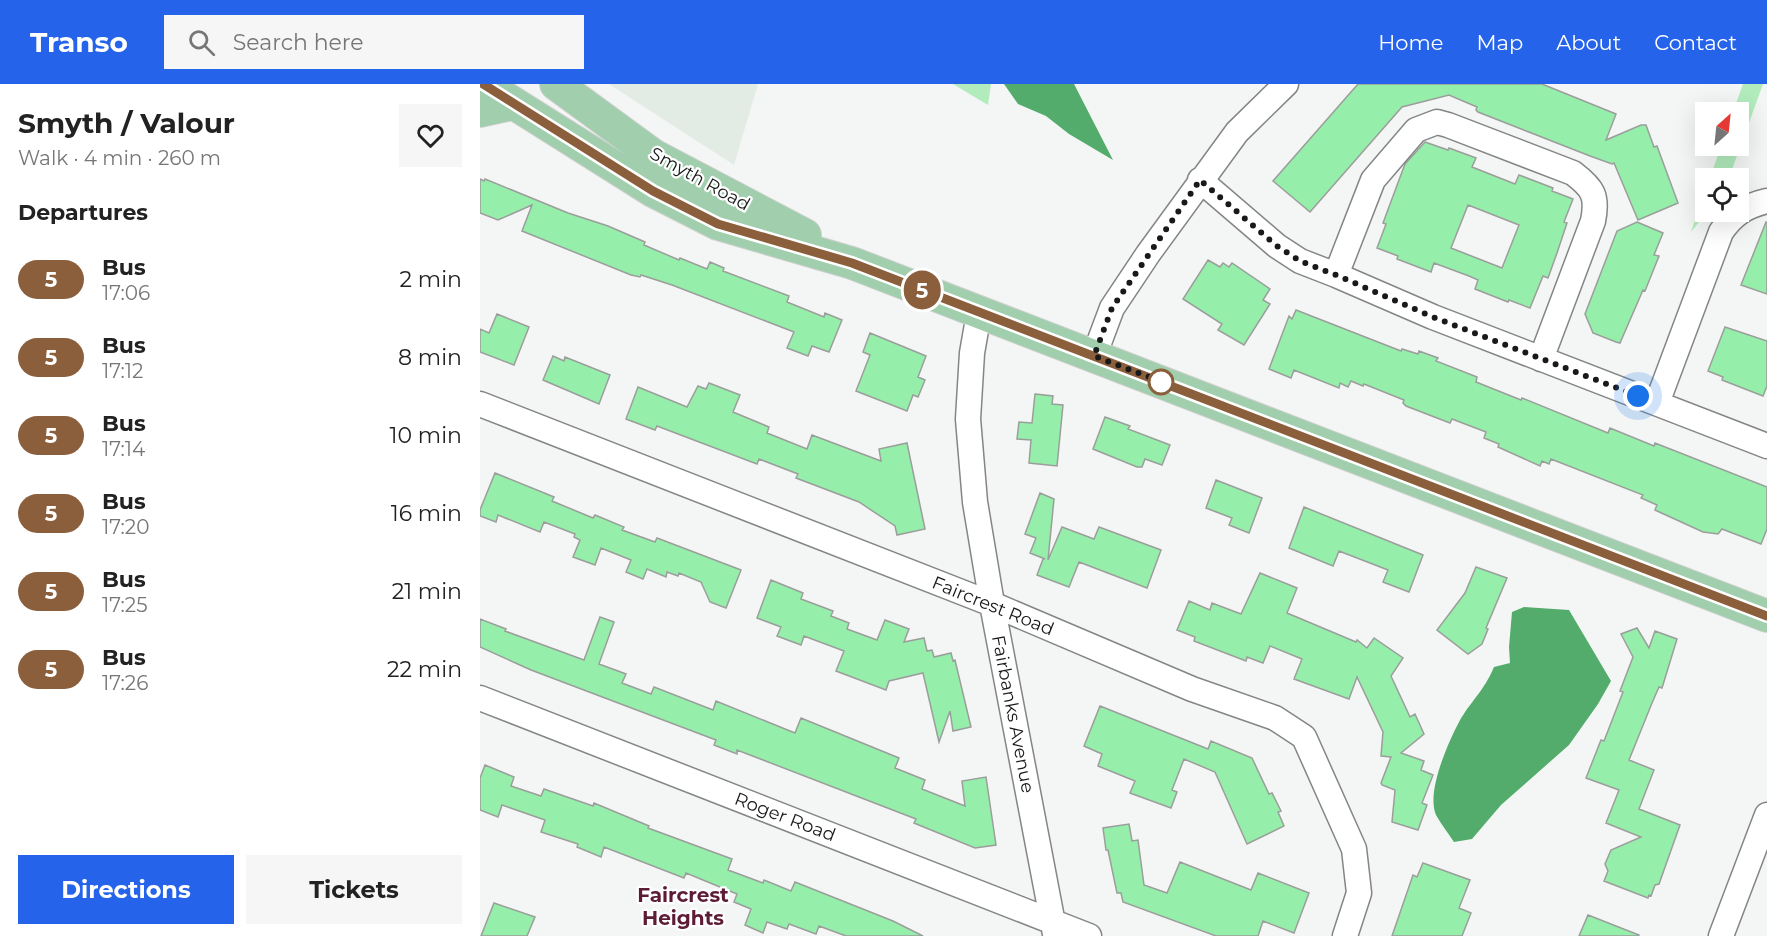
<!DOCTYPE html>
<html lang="en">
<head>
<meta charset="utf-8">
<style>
	:root { --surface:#fff; --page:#f6f6f6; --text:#222; --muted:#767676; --accent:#2563eb }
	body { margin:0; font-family:Montserrat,sans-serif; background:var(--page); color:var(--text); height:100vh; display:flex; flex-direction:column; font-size:22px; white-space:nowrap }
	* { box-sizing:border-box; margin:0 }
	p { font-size:20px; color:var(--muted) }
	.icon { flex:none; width:33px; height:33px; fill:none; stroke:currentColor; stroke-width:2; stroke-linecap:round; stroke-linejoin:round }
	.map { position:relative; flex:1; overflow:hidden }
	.details { display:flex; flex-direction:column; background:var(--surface); width:480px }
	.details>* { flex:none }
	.badge { padding:0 12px; border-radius:20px; font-size:21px; line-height:39px }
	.needle { width:39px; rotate:27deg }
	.controls { position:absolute; left:1215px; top:18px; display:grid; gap:12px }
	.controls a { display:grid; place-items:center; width:54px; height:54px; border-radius:0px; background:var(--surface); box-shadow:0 6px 24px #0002; font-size:30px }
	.you { position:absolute; width:30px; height:30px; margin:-15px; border:4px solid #fff; border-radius:50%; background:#1a73e8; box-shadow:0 0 0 9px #1a73e833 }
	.map>.badge { position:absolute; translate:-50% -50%; box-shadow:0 0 0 3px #fff }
	h2 { padding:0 18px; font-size:22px; line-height:54px }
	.round { display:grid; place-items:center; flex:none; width:63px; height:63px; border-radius:0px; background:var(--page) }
	.headline { display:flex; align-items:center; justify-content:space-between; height:102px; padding:0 18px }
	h1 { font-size:28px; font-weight:700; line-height:45px }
	.action { display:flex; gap:12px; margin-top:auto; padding:12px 18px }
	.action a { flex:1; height:69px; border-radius:0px; background:var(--accent); color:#fff; font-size:24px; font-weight:700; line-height:69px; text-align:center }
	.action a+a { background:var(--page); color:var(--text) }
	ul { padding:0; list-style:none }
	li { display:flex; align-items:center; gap:18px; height:78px; padding:0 18px }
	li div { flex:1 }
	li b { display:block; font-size:22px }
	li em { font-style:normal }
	li .badge { min-width:66px; font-weight:700; text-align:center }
	header { display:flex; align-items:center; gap:36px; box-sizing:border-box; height:84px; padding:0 30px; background:var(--accent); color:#fff }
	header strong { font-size:28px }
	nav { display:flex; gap:33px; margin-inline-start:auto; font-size:21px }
	.search { width:420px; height:54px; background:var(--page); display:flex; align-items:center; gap:15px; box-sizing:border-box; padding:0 21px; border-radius:0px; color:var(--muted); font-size:22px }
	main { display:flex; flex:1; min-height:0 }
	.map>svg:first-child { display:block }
	.built { fill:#e3ece4 }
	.green { fill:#b2ecbd }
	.water { fill:#53ac6b }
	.building { fill:#95efaa; stroke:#9b9e9b; stroke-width:1.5; fill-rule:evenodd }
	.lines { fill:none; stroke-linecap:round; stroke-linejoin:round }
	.minor-casing { stroke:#838684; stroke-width:27 }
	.major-casing { stroke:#d1d1d1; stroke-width:34 }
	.minor { stroke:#fff; stroke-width:24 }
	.major { stroke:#a1ceac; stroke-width:32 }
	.line-casing { stroke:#fff; stroke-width:14 }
	.line { stroke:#8b5e3c; stroke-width:9 }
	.walk { stroke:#181919; stroke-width:6; stroke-dasharray:0 10.8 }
	.stop-dot { fill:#fff; stroke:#8b5e3c; stroke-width:3 }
	.labels { text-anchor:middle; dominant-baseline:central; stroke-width:4.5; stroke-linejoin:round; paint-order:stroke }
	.street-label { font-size:18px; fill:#181919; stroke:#fff }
	.neighbourhood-label { font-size:20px; font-weight:bold; fill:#5e1b35; stroke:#fff }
</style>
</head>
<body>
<header>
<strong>Transo</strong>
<div class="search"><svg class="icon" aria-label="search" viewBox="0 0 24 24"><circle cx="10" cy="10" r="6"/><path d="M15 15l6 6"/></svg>Search here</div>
<nav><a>Home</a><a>Map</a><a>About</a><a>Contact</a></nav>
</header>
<main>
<section class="details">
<div class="headline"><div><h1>Smyth / Valour</h1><p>Walk · 4 min · 260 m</p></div><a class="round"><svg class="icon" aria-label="heart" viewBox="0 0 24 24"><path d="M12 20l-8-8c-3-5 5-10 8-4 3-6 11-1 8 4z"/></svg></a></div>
<h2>Departures</h2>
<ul>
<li><span class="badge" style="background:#8b5e3c;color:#fff">5</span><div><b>Bus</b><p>17:06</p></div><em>2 min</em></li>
<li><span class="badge" style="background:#8b5e3c;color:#fff">5</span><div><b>Bus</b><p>17:12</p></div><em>8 min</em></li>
<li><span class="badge" style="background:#8b5e3c;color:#fff">5</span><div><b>Bus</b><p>17:14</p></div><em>10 min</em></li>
<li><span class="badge" style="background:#8b5e3c;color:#fff">5</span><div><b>Bus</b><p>17:20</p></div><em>16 min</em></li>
<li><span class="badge" style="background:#8b5e3c;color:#fff">5</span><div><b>Bus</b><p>17:25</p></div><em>21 min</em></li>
<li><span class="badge" style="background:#8b5e3c;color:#fff">5</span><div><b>Bus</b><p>17:26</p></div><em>22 min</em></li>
</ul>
<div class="action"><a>Directions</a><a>Tickets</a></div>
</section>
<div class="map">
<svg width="1287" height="852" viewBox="0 0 1287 852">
	<rect width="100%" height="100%" fill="#f3f6f4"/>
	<path class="built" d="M129,0H278L254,81Z"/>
	<path class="green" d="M473,0H511L508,21Z
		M1263,0H1283L1249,94H1230L1241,62H1258V28H1253Z
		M1225,106L1227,128L1211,148Z"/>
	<path class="water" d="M524,0H594L633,76L589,50L566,32L538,20Z
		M1044,523L1089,526L1131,597L1118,620L1089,661L1021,721L992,755L974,758C968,749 961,740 956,731C946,708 968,659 979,638C990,618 1004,607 1014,583L1030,579L1029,563L1032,528Z"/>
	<path class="building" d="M878,0H1062L1136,30L1126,56L1161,41H1166L1174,63L1177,62L1198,119L1158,136L1134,79L1132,80L1110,72L998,28L996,26L997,23L969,11L922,23L830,128L793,97Z
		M945,58L968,66L969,64L996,74L992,83L1035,100L1039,91L1073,104L1072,107L1093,115L1084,138L1087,139L1077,169L1068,194L1063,192L1050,224L1029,216L1028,218L995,205L998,196L989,192L954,179L951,188L917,175L918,172L897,164L906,140L903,139L925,80ZM988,121L1039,141L1022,184L971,164Z
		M0,95L4,97L5,95L88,129L128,142L165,158L164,161L199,176L200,174L227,185L230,178L244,184L243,187L309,212L307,218L344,233L345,229L362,236L349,268L332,262L328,272L307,264L314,248L192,201L161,191L160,193L151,191L42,147L52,121L18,136L0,129Z
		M1157,138L1183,149L1174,171L1179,172L1165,207L1163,206L1140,259L1136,258L1113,249L1105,230L1137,147Z
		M1286,138H1287V210L1261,201Z
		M728,176L740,183L743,179L749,183L752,179L790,205L783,216L790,220L764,261L738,246L742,240L703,215Z
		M816,226L921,267L922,265L938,270L939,267L958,274L956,277L997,293L996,298L1041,316L1042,314L1128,349L1130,344L1174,362L1175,359L1287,403V445L1281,460L1242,445L1238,450L1223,448L1175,426L1177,421L1161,414L1163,411L1071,375L1069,380L1062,377L1060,382L1018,363L1019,360L1004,354L1006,348L972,335L970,339L926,322L923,319L924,316L884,300L883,302L871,297L868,303L860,299L859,304L814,286L811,294L789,285L809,232L812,235Z
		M17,230L49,243L34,281L0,268V245L9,249Z
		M1245,243L1287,257V302L1283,312L1242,296L1243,293L1228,287Z
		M390,249L446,272L438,293L445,296L438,313L433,311L427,327L376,307L390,271L383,268Z
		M73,272L84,277L85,273L130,291L119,320L63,296Z
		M229,299L260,311L253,328L289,343L287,349L327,365L332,351L401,377L399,365L427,359L445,445L417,451L415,442L379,418L316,394L318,390L279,375L277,380L177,342L175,346L146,335L158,303L207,323L218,302L226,305Z
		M555,310L573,312L572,320L583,321L577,382L549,379L551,356L537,355L539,338L552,339Z
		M625,333L650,342L648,345L690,361L682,381L665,375L662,383H657L613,365Z
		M15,389L74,413L72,417L113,434L115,431L144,443L142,446L175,458L177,454L261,486L246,524L230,518L221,498L199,489L198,492L187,488L186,493L167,485L163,495L146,488L151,476L121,464L115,481L93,473L100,456L94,453L95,450L64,438L60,448L18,431L16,438L0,432V426Z
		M736,396L782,414L769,449L749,441L752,434L726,424Z
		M560,409L574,415L568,476L582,443L614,455L619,443L681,466L667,504L599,478L589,503L557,491L563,475H565L550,469L556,454L545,450Z
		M824,423L943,471L929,508L903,498L908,486L859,467L853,482L809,464Z
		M996,483L1027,494L1006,544L1008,545L1002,560L988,570L957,546L985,509Z
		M780,489L817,504L807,529L876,558L877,556L887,564L894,554L923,574L911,592L930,633L935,630L944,650L921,669L944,677L941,686L953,691L942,719L947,721L938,746L912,738L915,706L902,701L901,699L911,673L901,672L903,648L877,593L869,615L814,595L822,575L790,562L783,579L767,573L766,577L714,557L715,553L697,546L709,517L730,526L732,519L761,530Z
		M291,496L323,509L321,515L353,527L351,532L369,539L367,545L397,556L405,536L429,545L424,558L444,554L447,567L452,566L454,573L471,569L473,577L475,576L491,643L473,647L470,627L459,658L443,589L409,597L406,606L356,587L364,567L324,552L321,561L297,552L301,543L277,534Z
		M120,533L134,538L119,580L146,590L142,599L171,610L174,603L233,626L236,617L315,649L321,634L419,674L415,684L445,696L442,705L485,722L482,697L506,693L516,761L495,764L434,739L436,735L257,666V670L234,661L236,656L51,586L0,563V535L26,545L25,547L104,576Z
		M1157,544L1169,564L1175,547L1197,555L1182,604L1179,603L1172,619L1149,676L1174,686L1159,725L1200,741L1179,800L1175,801L1171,812L1169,811L1168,814L1124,797L1128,787L1125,780L1131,766L1161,753L1126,739L1139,706L1106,694L1121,656L1124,657L1143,608L1140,607L1153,573L1141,550Z
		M620,622L728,665L731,657L772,674L789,710L792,709L801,727L798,728L804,742L767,760L735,688L704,675L692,706L697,708L691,724L650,709L655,697L618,682L622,670L604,662Z
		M5,681L34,693L31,702L61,712L64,705L113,722L114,719L169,742L168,744L252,775L248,786L283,799L284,796L311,807L315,798L413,837L443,852H366L339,842L336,850L309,840L307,845L287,838L283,849L265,841L271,825L254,818L257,810L206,789L204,794L124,763L121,773L97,763L98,760L61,748L65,736L22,721L18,733L0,726V694Z
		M649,740L652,757L658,756L664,801L687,809L700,778L771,806L778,789L829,809L814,849L783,837L778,852H736L643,818L641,809H637L628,766H626L623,744Z
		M943,779L990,796L979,824L991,829L982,852H912L933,791L937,793Z
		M14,819L55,833L47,852H1Z
		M1108,831L1159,851L1158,852H1099Z"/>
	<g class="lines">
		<defs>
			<path id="minor" d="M720,96L797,162L820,177L856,191L953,233L1287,362
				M856,191L893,96L936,46L957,38L968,41L1093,89C1113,104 1118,112 1113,137L1061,275
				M499,229L492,269L488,335L495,418L512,520L575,850
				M614,272L632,224L668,170L757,48L806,0
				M1177,319L1241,148C1253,130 1266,122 1287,117
				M0,320L512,520L712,605L795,634L824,653L874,765L879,809L865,852
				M0,614L609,852
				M1241,852L1287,731"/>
			<path id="major" d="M3,0L173,107L238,140L372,179L1287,532
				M76,0L173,71L325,151
				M0,27L32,20"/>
		</defs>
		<use href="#minor" class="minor-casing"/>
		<use href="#major" class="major-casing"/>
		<use href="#minor" class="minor"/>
		<use href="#major" class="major"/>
	</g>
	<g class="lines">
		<defs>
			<path id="line" d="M3,0L173,107L238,140L372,179L1287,532"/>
		</defs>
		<use href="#line" class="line-casing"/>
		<use href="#line" class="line"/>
		<path class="walk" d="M681,298L690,301L614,272L632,224L720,96L797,162L820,177L856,191L953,233L1158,312"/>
	</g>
	<circle class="stop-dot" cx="681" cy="298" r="12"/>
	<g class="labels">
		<g class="street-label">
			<text transform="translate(220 95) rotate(29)">Smyth Road</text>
			<text transform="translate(513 522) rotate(22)">Faircrest Road</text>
			<text transform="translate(533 630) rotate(79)">Fairbanks Avenue</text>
			<text transform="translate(305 733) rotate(21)">Roger Road</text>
		</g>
		<g class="neighbourhood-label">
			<text x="203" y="811">Faircrest<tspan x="203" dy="23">Heights</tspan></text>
		</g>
	</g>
</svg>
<div class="controls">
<a><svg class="needle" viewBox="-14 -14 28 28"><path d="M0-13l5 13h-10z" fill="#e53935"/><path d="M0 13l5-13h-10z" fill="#767676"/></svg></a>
<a><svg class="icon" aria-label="locate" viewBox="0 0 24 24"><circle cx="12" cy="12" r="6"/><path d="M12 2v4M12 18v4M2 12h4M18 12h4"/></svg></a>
</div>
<div class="you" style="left:1158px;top:312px"></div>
<b class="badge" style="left:442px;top:206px;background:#8b5e3c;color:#fff">5</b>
</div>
</main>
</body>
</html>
